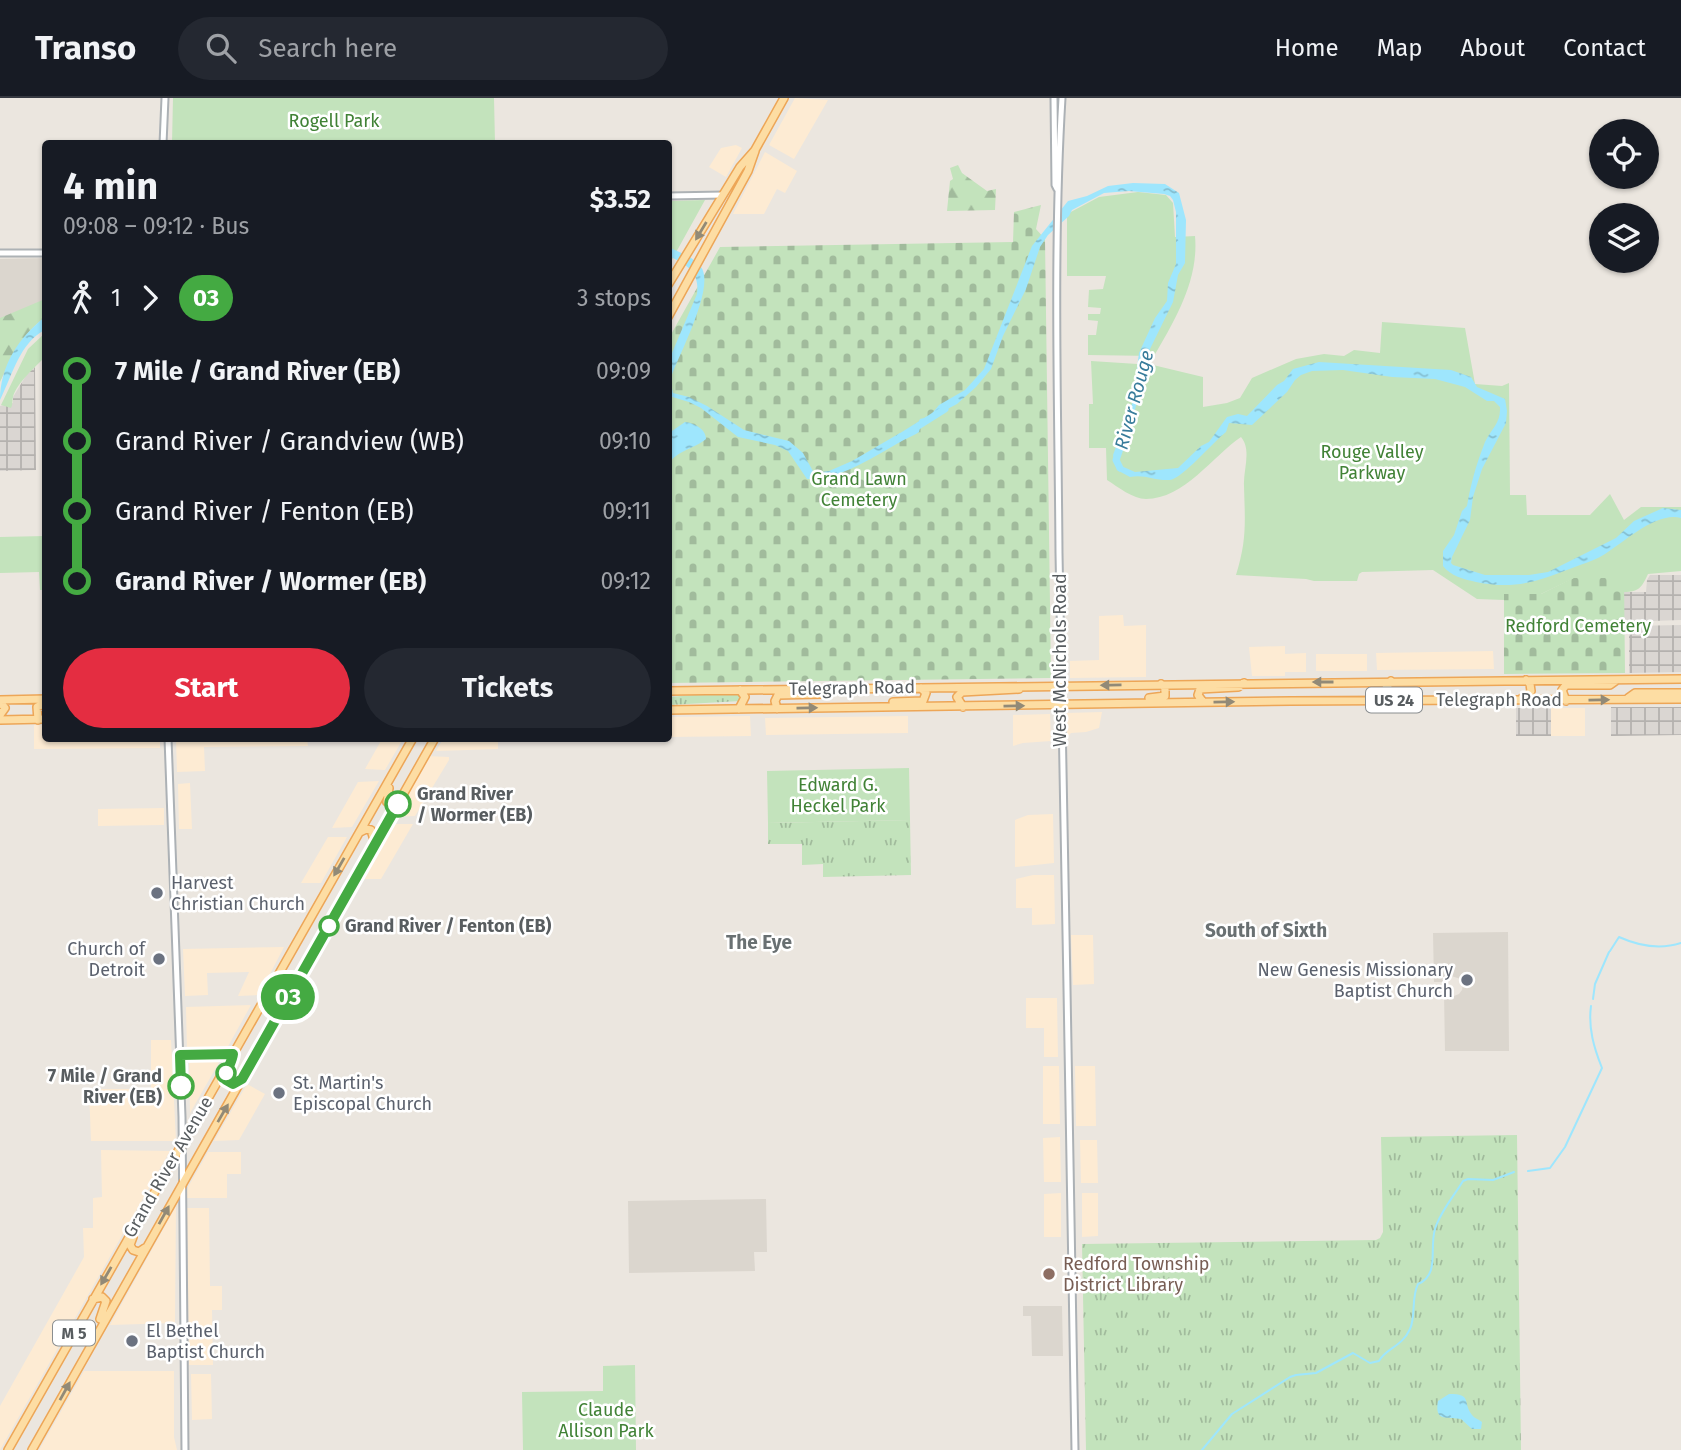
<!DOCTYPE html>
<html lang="en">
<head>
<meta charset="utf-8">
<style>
	:root { --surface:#171b24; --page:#242831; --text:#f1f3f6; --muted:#9ea1a6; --line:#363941; --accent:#e42d41 }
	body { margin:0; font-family:"Fira Sans",sans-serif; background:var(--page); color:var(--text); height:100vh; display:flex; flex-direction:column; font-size:26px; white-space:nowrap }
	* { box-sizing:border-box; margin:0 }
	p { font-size:23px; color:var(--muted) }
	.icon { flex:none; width:38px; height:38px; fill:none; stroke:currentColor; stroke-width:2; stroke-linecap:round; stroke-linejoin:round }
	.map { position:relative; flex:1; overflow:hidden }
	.side { position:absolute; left:42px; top:42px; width:630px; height:602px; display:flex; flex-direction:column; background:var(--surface); border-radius:7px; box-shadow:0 2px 5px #0004 }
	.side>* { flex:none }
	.badge { padding:0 14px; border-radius:23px; font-size:24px; line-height:46px }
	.controls { position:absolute; left:1589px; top:21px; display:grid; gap:14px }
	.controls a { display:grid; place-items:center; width:70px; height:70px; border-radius:50%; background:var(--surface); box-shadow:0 2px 5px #0004; font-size:35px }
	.map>.badge { position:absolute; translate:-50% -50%; box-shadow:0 0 0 4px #fff }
	.legs { display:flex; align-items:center; gap:10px; height:77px; padding:0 21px; font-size:23px }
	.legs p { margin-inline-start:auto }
	.head { display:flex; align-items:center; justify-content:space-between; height:119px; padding:0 21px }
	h1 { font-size:38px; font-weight:700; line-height:52px }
	.action { display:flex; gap:14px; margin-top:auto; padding:14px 21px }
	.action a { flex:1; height:80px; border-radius:42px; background:var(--accent); color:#fff; font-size:28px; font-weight:700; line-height:80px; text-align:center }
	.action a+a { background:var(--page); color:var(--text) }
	ul { padding:0 21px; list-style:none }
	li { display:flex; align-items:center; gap:24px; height:70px; font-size:26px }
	li i { display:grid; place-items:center; width:10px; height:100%; margin:0 9px; background:currentColor }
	li i::after { content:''; width:18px; height:18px; margin:-9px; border:5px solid; border-radius:50%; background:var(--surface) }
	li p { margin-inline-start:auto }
	li:first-child i { background:linear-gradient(#0000 50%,currentColor 0) }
	li:last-child i { background:linear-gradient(currentColor 50%,#0000 0) }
	header { display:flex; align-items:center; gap:42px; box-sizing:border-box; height:98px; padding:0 35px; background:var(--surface); border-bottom:2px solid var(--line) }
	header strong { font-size:33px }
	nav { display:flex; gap:38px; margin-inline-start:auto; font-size:24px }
	.search { width:490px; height:63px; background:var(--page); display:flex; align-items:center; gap:18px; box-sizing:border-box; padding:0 24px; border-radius:38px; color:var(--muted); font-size:26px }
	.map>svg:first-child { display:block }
	.commercial { fill:#fdebd3 }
	.industrial { fill:url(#industrial-grid) }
	.education { fill:#dbd6ce }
	.grass { fill:url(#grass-tufts) }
	.forest { fill:url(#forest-firs) }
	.cemetery { fill:url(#cemetery-stones) }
	.park { fill:#c3e3bc }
	.water { fill:url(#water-ripples) }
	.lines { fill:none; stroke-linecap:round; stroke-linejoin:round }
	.stream { stroke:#9ee6fd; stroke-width:2 }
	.river { stroke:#9ee6fd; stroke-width:7 }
	.tertiary-casing { stroke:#adb2b5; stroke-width:9 }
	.secondary-casing { stroke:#acb1b5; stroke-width:9 }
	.primary-casing { stroke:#eda657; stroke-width:10 }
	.tertiary { stroke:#fff; stroke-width:5 }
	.secondary { stroke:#fff; stroke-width:5 }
	.primary { stroke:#fddda3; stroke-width:7 }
	.oneway { fill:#928a77 }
	.line-1-casing { stroke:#fff; stroke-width:16 }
	.line-1 { stroke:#44aa42; stroke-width:10 }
	.stop-1-dot { fill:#fff; stroke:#44aa42; stroke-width:3.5 }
	.worship-dot { fill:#6b7280; stroke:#fff; stroke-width:2.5 }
	.education-dot { fill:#8d6e63; stroke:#fff; stroke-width:2.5 }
	.labels { text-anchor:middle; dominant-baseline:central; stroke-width:5; stroke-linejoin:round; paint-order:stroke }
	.shield { fill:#fff; stroke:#8a8e90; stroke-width:2 }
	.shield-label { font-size:16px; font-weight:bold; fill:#585d60 }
	.park-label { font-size:18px; fill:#418236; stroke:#fff }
	.street-label { font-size:18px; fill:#585d60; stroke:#fff }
	.stop-label { font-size:18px; font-weight:bold; fill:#585d60; stroke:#fff; text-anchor:start }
	.worship-label { font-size:18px; fill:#5b616d; stroke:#fff; text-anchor:start }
	.education-label { font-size:18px; fill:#785e54; stroke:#fff; text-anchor:start }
	.water-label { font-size:19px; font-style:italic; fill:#387c9b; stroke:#fff }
	.neighbourhood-label { font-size:19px; font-weight:bold; fill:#697072; stroke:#fff }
</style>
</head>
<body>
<header>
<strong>Transo</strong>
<div class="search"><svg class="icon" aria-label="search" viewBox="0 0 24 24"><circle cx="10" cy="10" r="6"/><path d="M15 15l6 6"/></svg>Search here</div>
<nav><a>Home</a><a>Map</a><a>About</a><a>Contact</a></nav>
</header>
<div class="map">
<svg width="1681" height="1352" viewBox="0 0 1681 1352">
	<defs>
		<pattern id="industrial-grid" width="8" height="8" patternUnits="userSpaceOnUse" patternTransform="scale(1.75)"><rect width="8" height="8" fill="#dad6d2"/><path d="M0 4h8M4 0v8" fill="none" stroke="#b4b1ae"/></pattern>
		<pattern id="grass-tufts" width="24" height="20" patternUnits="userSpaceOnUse" patternTransform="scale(1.75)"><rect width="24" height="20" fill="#c3e3bc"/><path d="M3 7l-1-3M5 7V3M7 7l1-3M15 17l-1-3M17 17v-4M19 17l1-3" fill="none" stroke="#a1bb9c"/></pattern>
		<pattern id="forest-firs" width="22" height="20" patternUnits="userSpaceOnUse" patternTransform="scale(1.75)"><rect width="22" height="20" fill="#c3e3bc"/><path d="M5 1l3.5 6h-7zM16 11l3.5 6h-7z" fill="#a1bb9c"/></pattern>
		<pattern id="cemetery-stones" width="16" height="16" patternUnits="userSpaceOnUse" patternTransform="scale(1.75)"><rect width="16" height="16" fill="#c3e3bc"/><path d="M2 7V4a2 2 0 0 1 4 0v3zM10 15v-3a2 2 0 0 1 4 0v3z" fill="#a1bb9c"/></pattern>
		<pattern id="water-ripples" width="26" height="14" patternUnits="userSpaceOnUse" patternTransform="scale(1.75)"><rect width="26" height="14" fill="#9ee6fd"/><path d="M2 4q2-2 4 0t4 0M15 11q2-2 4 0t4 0" fill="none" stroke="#84bed0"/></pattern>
	</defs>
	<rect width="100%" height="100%" fill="#ebe6df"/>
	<path class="commercial" d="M795,0L828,2L794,61L769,47Z
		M736,47L742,50L726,79L709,69L721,50Z
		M765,54L797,73L785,95L777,91L764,116H733Z
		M1123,517L1124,528L1146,527V579L1070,580V563L1099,562V518Z
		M1285,548V556L1306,555V574H1285V578H1252L1249,549Z
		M1493,553L1494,571L1377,572L1376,555Z
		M1316,556H1367V573H1316Z
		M1551,610H1585V638H1551Z
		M1102,614L1099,630L1086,634L1071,635L1066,640V615Z
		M1050,616L1051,643L1023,645L1013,648V617Z
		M750,618L751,638L669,639V619Z
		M908,618V635L766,637L765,620Z
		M34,627H45L46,640L160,641V650L34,651Z
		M176,641H307L308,648L204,649L205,673L177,674Z
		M382,641H403L385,672L365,671Z
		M443,641H498V651L436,653Z
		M426,658L449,659V662L415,718L391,719Z
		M379,683L352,729L332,730L358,684Z
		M190,685L192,731H179L178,686Z
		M164,710V727L98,728V711Z
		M1053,716L1054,765L1015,769V722L1028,717Z
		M388,726H413L381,781H355Z
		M328,739H347L321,785H301Z
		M1033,777H1054L1055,826L1032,827V810H1016V781Z
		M1071,837H1093L1094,886L1073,887Z
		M284,849L259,897L238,898L249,874L207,875L208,897L185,898L183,851Z
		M1026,900H1057L1058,959H1044V930H1026Z
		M251,907L226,952L187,953L186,909Z
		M151,942H171L176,1043H91L89,991H151Z
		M221,961L190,1015L189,962Z
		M1043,968H1059L1060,1026H1043Z
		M1075,968H1095L1096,1028H1076Z
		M247,986L265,996L239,1042L214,1043Z
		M1060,1039L1061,1084H1044L1043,1040Z
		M1080,1042H1097L1098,1085H1081Z
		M101,1052L170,1053L0,1352V1308L84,1159L83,1130H93V1100L102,1099Z
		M208,1054H241V1076H227V1100H187V1091Z
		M1061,1095V1139H1044V1096Z
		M1082,1095H1098V1138L1082,1139Z
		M176,1108L175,1225L110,1227Z
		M187,1110H209L210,1188H222V1212H212L213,1267H189Z
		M84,1273H174V1339L177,1352H39Z
		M191,1276H211L212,1321L192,1322Z"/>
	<path class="industrial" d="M35,269L36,372L0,373V308L13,305V299L27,276Z
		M1650,477H1681V522L1624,524V494H1646L1647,482Z
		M1681,527V574L1629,575V528Z
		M1611,609H1681V637L1611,638Z
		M1516,610H1551V638H1516Z"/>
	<path class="education" d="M46,160L45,218L25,235L0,283V161Z
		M1508,834L1509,953H1445L1444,895L1454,898L1459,896L1462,892L1463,886L1461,881L1451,878L1444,884H1434L1433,835Z
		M766,1101L767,1154H754L755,1173L629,1175L628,1103Z
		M1023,1208H1062L1063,1258H1032L1031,1218H1023Z"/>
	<path class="grass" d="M706,596H739L741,597V603L669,607V599Z
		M910,722L911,777L823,779V766L802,767V746H768V725Z
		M1517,1037L1521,1352H1086L1082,1146L1376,1142L1380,1140L1383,1134L1381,1039Z"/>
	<path class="forest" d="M958,67L962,75L987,93L996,91L995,112L947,113L950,83L953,81L950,70Z
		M45,201V219C20,239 13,256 0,284V220Z"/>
	<path class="cemetery" d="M1041,107L1036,131L1045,141L1051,580L669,585V240L720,149L1013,144L1014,114Z
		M1573,480H1624L1625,575L1504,576V496H1541Z"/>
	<path class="park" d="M173,0H494L495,45H172Z
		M1138,94L1166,97L1173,105L1175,139L1195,138C1199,182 1175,222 1154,258L1088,257V237H1096L1098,223L1088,222V216H1100L1101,210L1088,209L1089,192L1103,191L1106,178H1067V116L1099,99Z
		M705,102L669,167V103Z
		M1382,224L1465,230L1475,286L1502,288L1509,285L1510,397H1526L1527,417H1590L1610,396L1624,422L1641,409H1681V473L1648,476C1642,489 1639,494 1624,494V480H1574L1541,496H1504V502L1477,501L1433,472L1362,474L1359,476L1357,483H1314L1306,481L1236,477C1247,442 1245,424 1244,388C1243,372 1252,352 1241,339C1213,358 1184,401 1146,401C1133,401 1118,389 1107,382L1106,350H1089V306H1093L1091,263L1153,267L1203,279V309L1227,305L1240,300L1252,280L1296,261L1324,256L1344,258L1354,252L1380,255Z
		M45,235V259C36,268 16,286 13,299C12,303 13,306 11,310L1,307L28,251Z
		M45,438V492H40L39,474L0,475V439Z
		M909,670L910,722L768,725L767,673Z
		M635,1267L636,1352H523L522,1294L603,1293V1268Z"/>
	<path class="water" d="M1133,85L1165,86L1179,95L1186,122L1185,165L1178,177L1173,204L1150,251L1148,268L1144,278L1126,345L1116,355L1119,367L1135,374L1178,370L1201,348L1209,344L1227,319L1238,316L1247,318L1277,287L1284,283L1293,271L1319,264L1451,272L1471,279L1477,289L1505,301L1507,313L1506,325L1482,371L1473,399L1470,422L1452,459L1451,465L1453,467L1485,477H1529L1548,474L1616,440L1634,423L1663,410L1681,412V420C1657,413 1624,444 1605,456C1597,461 1589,464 1580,467C1542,481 1519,493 1476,484C1463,481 1451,478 1443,468V453L1454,437L1462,413L1467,408C1471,385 1476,367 1485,344C1491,331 1501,325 1500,309L1494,303H1487L1465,289L1435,281L1392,279L1343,272L1312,273L1301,277L1295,282L1287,294L1252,327L1229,325L1226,334C1213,344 1183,380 1170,382C1155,383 1145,376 1130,379L1117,372L1113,357L1132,306L1139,255L1155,220L1167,203L1168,185L1176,166V114L1173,102L1170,98L1164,96L1129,93L1104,95L1072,112L1069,118L1048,137L1040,149L1026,191L1003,238L991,271L976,289L957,306L936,317L931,322L921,325L919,334L916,336C883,351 844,383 807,381L788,353L775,347L738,339L701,310L689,304L669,298V262L697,196C700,174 687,167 669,158L668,149C679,154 694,159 701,169C716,189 677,260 670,282L673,295L689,299L707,308L744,332L789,343L803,355L814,375L829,373L852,363L900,335C916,334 913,335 920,321L929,319L939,307L965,292L984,271L1032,148L1068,103L1087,98L1108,88Z
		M45,219V232C20,244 12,278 0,302C0,268 19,239 45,219Z
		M685,324C694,325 706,331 706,341C694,351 680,351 669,365V335Z
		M1449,1296C1473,1296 1462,1304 1472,1317C1474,1320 1478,1321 1482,1324L1481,1331H1472L1461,1321C1448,1318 1434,1325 1438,1303Z"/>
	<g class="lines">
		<path class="stream" d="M1610,853L1619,839C1639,848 1660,852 1681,845
			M1593,901L1595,886L1609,854
			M1528,1073L1550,1070L1565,1049L1602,970C1594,950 1588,930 1591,908
			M1202,1352L1232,1316L1290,1279L1296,1277L1316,1275L1353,1255L1370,1265L1379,1263C1386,1250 1402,1249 1410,1231C1416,1218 1411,1200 1418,1186C1440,1177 1429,1151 1435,1131C1440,1114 1454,1098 1463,1083L1468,1081L1493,1082L1514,1074"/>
		<path class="river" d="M899,340L945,311
			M1120,370L1116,362L1123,342"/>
		<defs>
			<path id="tertiary" d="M668,98L723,97
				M0,155H46"/>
			<path id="secondary" d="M1054,0L1055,87L1057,91
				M1062,0C1053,151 1058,303 1059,455C1063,754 1072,1053 1075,1352
				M163,46L165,0
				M168,640L182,1019L185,1352"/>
			<path id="primary" d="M668,187L740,69L755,52L784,0
				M668,219L748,73L755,53
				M668,593L1681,581
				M1149,600L1165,598V590L1161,586
				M1522,600L1528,598L1531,593L1530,586L1526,582
				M1628,600L1635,595H1681
				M0,602L46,601
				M1390,602L1384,593L1391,583
				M1566,603L1562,592L1566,587H1610L1617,582
				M0,604L5,610L0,617
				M893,604L923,603L926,595L921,590
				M1203,604L1198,597L1200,591L1238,589L1244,585
				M963,609L957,599L962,594L1019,591
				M739,611L745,599L740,592
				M777,611L775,603L778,597L823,596
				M668,612L1291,603L1681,601
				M0,622L46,621
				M38,622L37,609L46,605
				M389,690L387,704L392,706L398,705
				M360,734L366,731L371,732L375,745
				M263,902H271L275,908L277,917
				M229,970L226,979L228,984L236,985L241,981
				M133,1139L130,1147L133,1152L139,1154L145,1150
				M93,1201L102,1199L106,1203L100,1221
				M8,1352L413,640
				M32,1352L435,640"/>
		</defs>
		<use href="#tertiary" class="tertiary-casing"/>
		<use href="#secondary" class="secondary-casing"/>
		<use href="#primary" class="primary-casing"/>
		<use href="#tertiary" class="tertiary"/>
		<use href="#secondary" class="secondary"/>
		<use href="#primary" class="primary"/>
	</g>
	<defs><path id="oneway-solid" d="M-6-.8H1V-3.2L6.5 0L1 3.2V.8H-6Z" transform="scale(1.75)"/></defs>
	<g class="oneway">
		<use href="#oneway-solid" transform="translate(701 133) rotate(121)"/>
		<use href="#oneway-solid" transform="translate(1323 584) rotate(180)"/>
		<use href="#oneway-solid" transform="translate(1111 587) rotate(179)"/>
		<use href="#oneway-solid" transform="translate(1599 602) rotate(-1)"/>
		<use href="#oneway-solid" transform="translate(1224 604) rotate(-1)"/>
		<use href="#oneway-solid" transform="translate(1014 608) rotate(-1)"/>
		<use href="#oneway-solid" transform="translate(807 610) rotate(-1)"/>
		<use href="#oneway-solid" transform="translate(339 769) rotate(120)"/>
		<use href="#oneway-solid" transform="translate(223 1015) rotate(-60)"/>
		<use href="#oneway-solid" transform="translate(164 1117) rotate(-61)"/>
		<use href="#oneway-solid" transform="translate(106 1178) rotate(120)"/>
		<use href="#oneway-solid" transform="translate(65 1293) rotate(-61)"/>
	</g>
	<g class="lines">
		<defs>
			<path id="line-1" d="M181,988L180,957L233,956C232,965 225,973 226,982L233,986L242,981L398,706"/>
		</defs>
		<use href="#line-1" class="line-1-casing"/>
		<use href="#line-1" class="line-1"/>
	</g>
	<g class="stop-1-dot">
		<circle cx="398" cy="706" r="12"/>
		<circle cx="329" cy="828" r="9"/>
		<circle cx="226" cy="975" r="9"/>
		<circle cx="181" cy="988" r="12"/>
	</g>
	<g class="worship-dot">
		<circle cx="157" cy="795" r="7"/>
		<circle cx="159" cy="861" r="7"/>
		<circle cx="1467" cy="882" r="7"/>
		<circle cx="279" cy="995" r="7"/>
		<circle cx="132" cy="1243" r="7"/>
	</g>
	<circle class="education-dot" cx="1049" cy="1176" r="7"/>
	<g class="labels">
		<g class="shield">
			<rect x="1366" y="589.5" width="56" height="25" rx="5"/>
			<rect x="53" y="1222.5" width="42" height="25" rx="5"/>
		</g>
		<g class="shield-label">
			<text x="1394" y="602">US 24</text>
			<text x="74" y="1235">M 5</text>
		</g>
		<g class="park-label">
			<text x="334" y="23">Rogell Park</text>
			<text x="1372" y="354">Rouge Valley<tspan x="1372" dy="21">Parkway</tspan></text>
			<text x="859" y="381">Grand Lawn<tspan x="859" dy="21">Cemetery</tspan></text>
			<text x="1578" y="528">Redford Cemetery</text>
			<text x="838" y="687">Edward G.<tspan x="838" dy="21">Heckel Park</tspan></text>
			<text x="606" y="1312">Claude<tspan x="606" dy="21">Allison Park</tspan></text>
		</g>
		<g class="street-label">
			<text transform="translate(1060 562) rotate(-90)">West McNichols Road</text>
			<text transform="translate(852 590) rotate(-1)">Telegraph Road</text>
			<text x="1499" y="602">Telegraph Road</text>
			<text transform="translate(168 1069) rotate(-60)">Grand River Avenue</text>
		</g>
		<g class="stop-label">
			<text x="417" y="696">Grand River<tspan x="417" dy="21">/ Wormer (EB)</tspan></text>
			<text x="345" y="828">Grand River / Fenton (EB)</text>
			<text x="162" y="978" text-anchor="end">7 Mile / Grand<tspan x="162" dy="21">River (EB)</tspan></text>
		</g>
		<g class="worship-label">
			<text x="171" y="785">Harvest<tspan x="171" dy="21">Christian Church</tspan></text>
			<text x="145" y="851" text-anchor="end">Church of<tspan x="145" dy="21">Detroit</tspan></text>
			<text x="1453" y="872" text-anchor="end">New Genesis Missionary<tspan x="1453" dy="21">Baptist Church</tspan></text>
			<text x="293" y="985">St. Martin's<tspan x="293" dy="21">Episcopal Church</tspan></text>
			<text x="146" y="1233">El Bethel<tspan x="146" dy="21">Baptist Church</tspan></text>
		</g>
		<g class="education-label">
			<text x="1063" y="1166">Redford Township<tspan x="1063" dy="21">District Library</tspan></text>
		</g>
		<g class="water-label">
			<text transform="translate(1134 302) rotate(-75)">River Rouge</text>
		</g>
		<g class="neighbourhood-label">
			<text x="1266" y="832">South of Sixth</text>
			<text x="759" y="844">The Eye</text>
		</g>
	</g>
</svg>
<div class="controls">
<a><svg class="icon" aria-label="locate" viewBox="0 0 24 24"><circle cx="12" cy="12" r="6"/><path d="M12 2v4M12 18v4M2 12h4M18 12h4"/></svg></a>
<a><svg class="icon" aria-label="layers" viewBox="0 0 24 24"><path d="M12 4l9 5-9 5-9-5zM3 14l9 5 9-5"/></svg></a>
</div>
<b class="badge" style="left:288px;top:899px;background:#44aa42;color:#fff">03</b>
<section class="side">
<div class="head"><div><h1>4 min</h1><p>09:08 – 09:12 · Bus</p></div><b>$3.52</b></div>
<div class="legs"><svg class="icon" aria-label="walk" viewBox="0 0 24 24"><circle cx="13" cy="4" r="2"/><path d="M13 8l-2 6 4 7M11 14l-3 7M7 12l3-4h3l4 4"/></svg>1<svg class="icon" aria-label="forward" viewBox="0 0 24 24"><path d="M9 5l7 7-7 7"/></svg><b class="badge" style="background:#44aa42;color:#fff">03</b><p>3 stops</p></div>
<ul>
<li><i style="color:#44aa42"></i><b>7 Mile / Grand River (EB)</b><p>09:09</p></li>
<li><i style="color:#44aa42"></i><span>Grand River / Grandview (WB)</span><p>09:10</p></li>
<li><i style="color:#44aa42"></i><span>Grand River / Fenton (EB)</span><p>09:11</p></li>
<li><i style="color:#44aa42"></i><b>Grand River / Wormer (EB)</b><p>09:12</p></li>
</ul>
<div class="action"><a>Start</a><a>Tickets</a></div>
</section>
</div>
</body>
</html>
